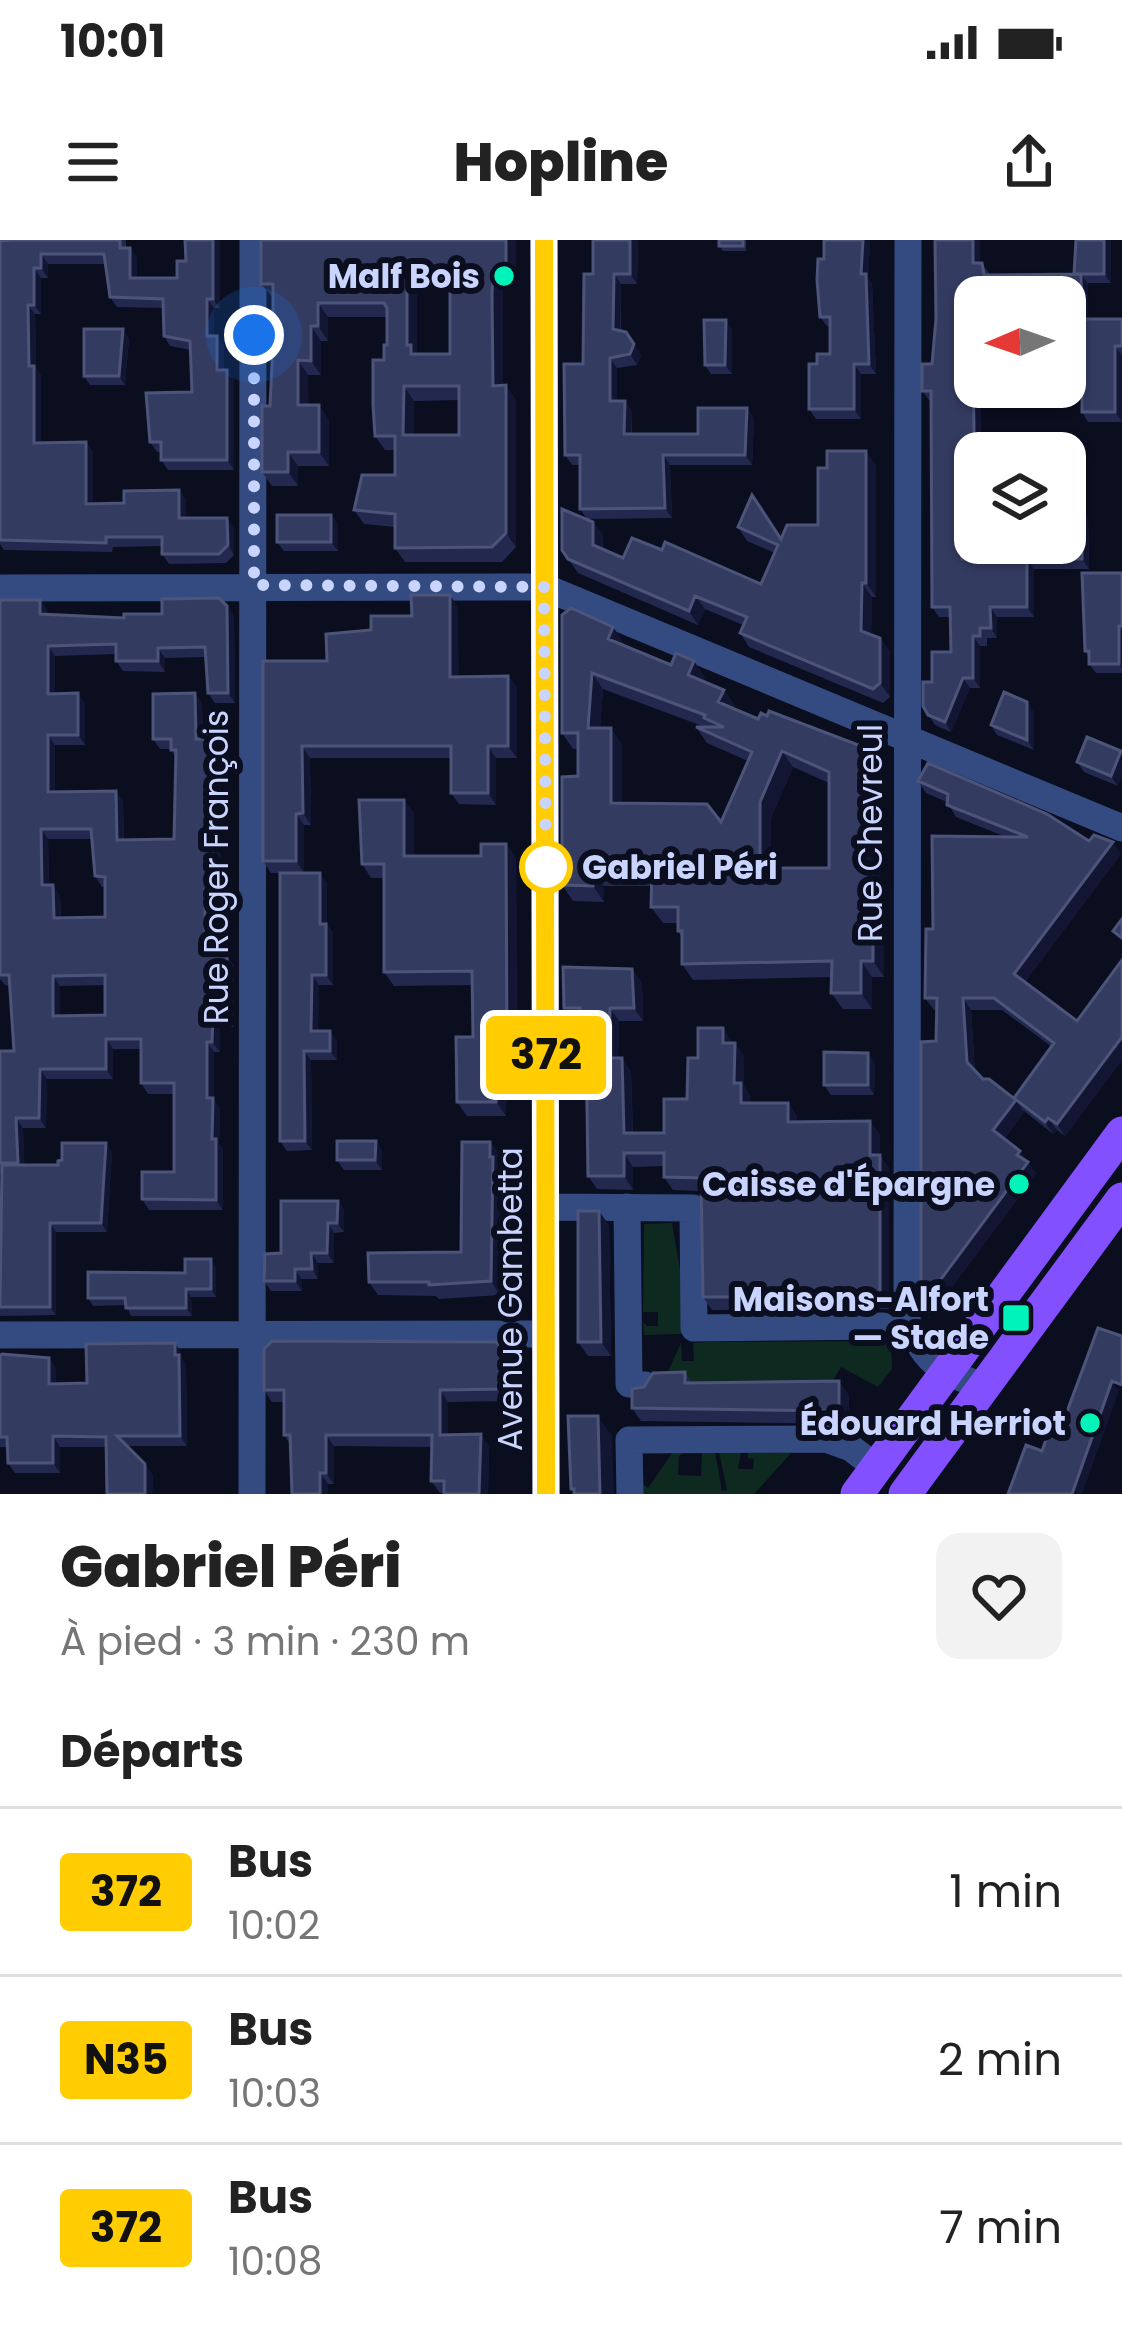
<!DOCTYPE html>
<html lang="fr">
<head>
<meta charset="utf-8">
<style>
	:root { --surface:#fff; --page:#f2f2f2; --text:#222; --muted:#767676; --line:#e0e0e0 }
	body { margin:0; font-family:Poppins,sans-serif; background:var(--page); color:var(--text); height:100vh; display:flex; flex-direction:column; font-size:45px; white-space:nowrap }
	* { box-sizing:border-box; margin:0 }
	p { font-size:39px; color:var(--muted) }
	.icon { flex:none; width:66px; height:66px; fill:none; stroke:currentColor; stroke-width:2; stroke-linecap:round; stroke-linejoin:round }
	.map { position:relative; height:1254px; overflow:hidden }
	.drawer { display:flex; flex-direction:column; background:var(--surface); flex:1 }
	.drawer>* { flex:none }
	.badge { padding:0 24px; border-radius:9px; font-size:42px; line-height:78px }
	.needle { width:78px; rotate:268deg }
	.fabs { position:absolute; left:954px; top:36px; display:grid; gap:24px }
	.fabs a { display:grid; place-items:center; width:132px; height:132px; border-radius:24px; background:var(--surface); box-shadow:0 3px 9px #0004; font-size:60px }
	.you { position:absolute; width:60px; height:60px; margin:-30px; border:9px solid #fff; border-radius:50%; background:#1a73e8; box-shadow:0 0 0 18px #1a73e833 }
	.map>.badge { position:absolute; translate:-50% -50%; box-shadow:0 0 0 6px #fff }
	h2 { padding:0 60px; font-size:45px; line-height:108px }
	.round { display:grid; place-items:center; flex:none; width:126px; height:126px; border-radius:24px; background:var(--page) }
	.headline { display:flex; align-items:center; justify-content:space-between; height:204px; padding:0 60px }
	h1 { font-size:57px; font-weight:800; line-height:90px }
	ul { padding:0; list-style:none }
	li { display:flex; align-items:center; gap:36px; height:168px; padding:0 60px; border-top:3px solid var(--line) }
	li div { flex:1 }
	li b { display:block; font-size:45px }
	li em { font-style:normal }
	li .badge { min-width:132px; font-weight:700; text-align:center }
	.status { display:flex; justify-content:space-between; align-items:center; height:84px; padding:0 60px; background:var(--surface); direction:ltr }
	.status svg { height:33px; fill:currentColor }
	header { display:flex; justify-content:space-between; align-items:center; height:156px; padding:0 60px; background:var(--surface); font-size:54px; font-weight:800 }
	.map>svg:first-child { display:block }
	.green { fill:#0e291f }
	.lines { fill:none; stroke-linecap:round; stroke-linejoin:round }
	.minor { stroke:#344b81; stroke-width:27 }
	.major { stroke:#8350ff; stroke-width:33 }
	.wall { fill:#23294e; fill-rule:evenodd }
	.shaded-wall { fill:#121633 }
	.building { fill:#343b61; stroke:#4c547a; stroke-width:3; fill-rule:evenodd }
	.line-casing { stroke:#fff; stroke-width:27 }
	.line { stroke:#ffcd01; stroke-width:18 }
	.walk { stroke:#c9d5ff; stroke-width:12; stroke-dasharray:0 21.6 }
	.poi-dot { fill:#00f4ba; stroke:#0b0e1f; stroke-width:4.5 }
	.stop-dot { fill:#fff; stroke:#ffcd01; stroke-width:6 }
	.labels { text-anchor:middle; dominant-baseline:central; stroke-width:12; stroke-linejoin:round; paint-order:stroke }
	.poi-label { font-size:33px; font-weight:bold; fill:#c9d5ff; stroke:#0b0e1f; text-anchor:end }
	.street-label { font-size:33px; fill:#c9d5ff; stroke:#0b0e1f }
	.stop-label { font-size:33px; font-weight:bold; fill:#c9d5ff; stroke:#0b0e1f; text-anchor:start }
</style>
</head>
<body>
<div class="status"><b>10:01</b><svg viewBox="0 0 49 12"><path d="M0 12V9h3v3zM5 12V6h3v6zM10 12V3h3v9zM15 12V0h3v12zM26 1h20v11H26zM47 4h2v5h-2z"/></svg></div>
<header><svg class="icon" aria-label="menu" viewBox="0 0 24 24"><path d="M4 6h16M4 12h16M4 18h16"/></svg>Hopline<svg class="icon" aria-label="share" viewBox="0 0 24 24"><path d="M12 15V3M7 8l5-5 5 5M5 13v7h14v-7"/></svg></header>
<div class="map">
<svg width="1122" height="1254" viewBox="0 0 1122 1254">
	<rect width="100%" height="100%" fill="#0b0e1f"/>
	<path class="green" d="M672,983L688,1075L681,1094L644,1095L643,1082L647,1086H658V1072H643L644,984Z
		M891,1101L892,1129L878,1147L841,1127L824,1155L664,1140L681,1103L682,1121H694L693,1103L710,1102Z
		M673,1212H684L679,1216L678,1235L701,1236L702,1212H715L722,1251L727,1250L719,1212H741L738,1229H753L754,1219L748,1218V1212L791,1213L754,1254H643V1244L648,1248Z"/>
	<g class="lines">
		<path class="minor" d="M544,0L546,1254
			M908,0L907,1081C926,1124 940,1131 983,1146
			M0,348L544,347L1122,588
			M546,967L693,968L694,1088L883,1086
			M627,967L629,1144L645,1145
			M0,1095L545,1094
			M252,1254L253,0
			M630,1254L629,1200L826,1199L851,1208L877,1228"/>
		<path class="major" d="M857,1254L1122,893
			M905,1254L1122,959"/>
	</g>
	<path class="wall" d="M126,0V8H130L137,18V38H177L186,21L185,0L220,68H214V96L224,106V130L234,139V230H168L161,220V212H157L150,202L192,152L191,110L170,106L164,96L163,68L117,67L110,57L106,24H48V38H41V74H35L36,128L41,136V203L86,202L93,212V264L124,263L179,250L186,260V278L234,288V315L226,323L169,324L162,314V306L113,307L112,312L4,310L0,304V1Z
		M384,0H516V44H503L502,70L503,146L516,160V307L502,322H405L395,308V287L364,284L354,270L395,235V210H385L375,196L384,120L387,105V77H328V101H321V135H308V165L329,180V226H298V246H272L262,232L270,166L273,103V58L261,44ZM450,44V114H417V45ZM459,160V195H414V161Z
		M593,0H638L637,44H621V91L626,92L641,115L637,125L617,128V161H625L632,172V194H698L747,168L754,179L752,225H670L672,278L587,279L580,269V225H572L565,215L583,124L593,34Z
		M719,0H746V11H723L719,6Z
		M824,0H870L868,38L872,44L876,134H861V179H816L809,169L817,124L830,114V86H827L820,77Z
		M1111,0V43H1088V79H1122V182H1088L1082,172V144H1065V57H975V76H969L970,124L975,126V147H980L981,213H975V289L969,290V319H1015L1082,270L1088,279L1089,329H1034V377H997V398H987V406H980V448H970L951,492L935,485L923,466L932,442L951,412L950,377H939L932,367L931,160H929L922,151L932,124L936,79L980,23H982L990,35L1074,34Z
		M732,89V134H711L705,125Z
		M129,98L125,145H90L84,136Z
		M876,225V357H872L871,395L880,398L890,412V457L883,463L749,407L740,393L743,385L705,369L698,385L578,333L562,310L593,282L603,295V309L623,318L662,310L761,344L775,313L747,301L738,287L781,299L818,285Z
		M331,275L338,285V311H284L277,302Z
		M1122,333V433H1096L1089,424V418L1085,411Z
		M0,360H40L47,370V374L124,378L234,376L235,463H215L208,453L206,417L165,418V432L123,431L116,421V414L55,416V454L85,464V505H55V552L123,561L124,600L174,599L175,517L171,509H160L153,499L202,463L203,499H212L219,509L221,660H212V716H227L234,726V787H220V812H214V860L220,868L219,904L223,909V970H149L142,959L174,932V854H148L141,843V809H113V839H47L46,888H23L24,925H58L112,912L107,992H56V1075L0,1076V989H2V934H0V811H14L9,746L5,745L0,739ZM48,599H92L95,636L102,647H105V677L61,678L60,656L49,645ZM105,745V775L60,776V746Z
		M458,367V437L508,436L517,448V518H496V565L459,564L451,553V518H310L311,585H304V633H271L263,621L327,421L371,390L412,376Z
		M571,368L624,403L623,405L705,437L703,441L724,450L735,466L734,468L872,522V528L876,534V631L884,643V737H872V769H843L831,753V737L693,740L682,724V698L678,691V683H663L651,667L652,646H604V662L573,661L562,645L578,536V509H573L562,493ZM603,449L705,487H696L707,503L748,521L721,582L622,563V504L600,488ZM793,527L829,543V628H771V578Z
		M1034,472V510L997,495L991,485Z
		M1087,497L1118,546L1084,532L1077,522Z
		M918,541L1089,601L1121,614L1025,742L1077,781L1122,720V820L1065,896L1057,890L1053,894L1023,870L1024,872L1004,899L1020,911L1036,934L929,1078L921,1066L936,801V770H934L925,758L933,689L1006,597L956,577L947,562L926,553ZM971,770H1002L1052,807L1015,860L983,839L975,831Z
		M404,560L414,574V616H481L506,604L516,618L517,820H507L506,876H467L457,862L473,797V745L394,746L384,732V638H371L362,624Z
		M327,643V685L333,693V745H319L318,791H330L337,801V820H311L312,910L287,911L280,901Z
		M642,742L643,781H619L618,818L631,831L633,893H664L687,859L698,818L723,788L732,803L744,816V846L750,856V863H788L797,876V882L870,881L880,895L879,915L889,928V1069L712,1070L703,1057L702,951L673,950L664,937V926L633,927V950L597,949L588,936L586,810L580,802V782H573L564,768Z
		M875,822L874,855H831L824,845Z
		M490,902L500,915L499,926L503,931L500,1055L439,1059L436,1056L378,1055L369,1042L461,1012Z
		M382,910V930H344L337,920Z
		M338,961L344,970V992L334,993V1023H318V1039H301L302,1051H271L264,1041L281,1013Z
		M609,985L611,1116H588L578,1102Z
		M216,1027V1057H191L192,1076H131L126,1065L93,1066L88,1058Z
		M182,1114V1119L186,1125L187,1206H127L153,1235L152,1254H107L106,1207H60V1233H15L8,1223L7,1207H0V1116L56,1128V1144L87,1143Z
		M516,1125V1161L448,1162V1195L489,1206L488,1254L440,1253L431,1241L432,1207L334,1206V1244H328V1254H292L290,1204L284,1195V1162H272L264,1150Z
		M685,1132L692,1143L849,1155L848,1184L641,1181L632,1168L644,1147Z"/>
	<path class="shaded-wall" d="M213,0H220V68L213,59Z
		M506,0H516V44L506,29Z
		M630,0H638L637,44L630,34Z
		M863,0H870L868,38L872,44L876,134L869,124L861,34Z
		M973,0H980V33L973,23Z
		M1104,0H1111V43L1104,34Z
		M130,8L137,18V48L130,38Z
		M41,14L48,24V38L41,28Z
		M34,28L41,38V74L34,65Z
		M493,29L503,44V160L493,146Z
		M407,30L417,45V114H411L407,105Z
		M614,34L621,44L620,100L613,89Z
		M1081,34L1088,44V88L1082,79Z
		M207,59L214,68V106L207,96Z
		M318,63L328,77V101L318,86Z
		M28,65L35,74L36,128L41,136V212L34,203L29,126Z
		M962,66L969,76L971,134L964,124Z
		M726,80L732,89V134L725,125Z
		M311,86L321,101V135L311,121Z
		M123,89L129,98L125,145L119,136Z
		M217,96L224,106V139L217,130Z
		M634,104L641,115L637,125L630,114Z
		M1115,106L1122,116V182L1115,172Z
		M610,118L617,128V172L610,161Z
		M298,120L308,135L309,180L298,165Z
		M854,124L861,134V179L854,169Z
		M973,124L975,147H980L981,213H975Z
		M227,130L234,139V230L227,220Z
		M506,145L516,160V307L506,293Z
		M404,146L414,161V210L403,195Z
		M625,161L632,172L631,204L624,194Z
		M319,165L329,180V226L319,212Z
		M747,168L754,179L752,225L745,215Z
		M86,202L93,212V273L86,264Z
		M866,211L876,225V357L866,343Z
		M288,212L298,226V246L288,232Z
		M663,215L670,225L672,278L665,268Z
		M179,250L186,260V288L179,278Z
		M1082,270L1088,279L1089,329L1082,319Z
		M331,275L338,285V311L331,302Z
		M227,278L234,288V315L228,305Z
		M962,280L969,290V328L962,319Z
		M593,282L603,295L602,319L593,305Z
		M1027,319L1034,329V377L1027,367Z
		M862,343L872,357L871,405L861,391Z
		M450,355L458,367L459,449L450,437Z
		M695,356L705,369L698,385L689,371Z
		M40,360L47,370V384L40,374Z
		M227,366L234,376L235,463L228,453Z
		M990,367L997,377V398L991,388Z
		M1119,386L1122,391V429L1119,424Z
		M613,387L624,403L619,415L608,399Z
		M973,396L980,406V448L973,438Z
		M880,398L890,412V457L880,443Z
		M48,406L55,416V464L48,454Z
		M158,408L165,418V432L158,421Z
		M694,421L705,437L700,451L688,435Z
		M592,433L603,449L599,504L588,488Z
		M508,436L517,448V518L508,506Z
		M963,438L970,448L951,492L945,482Z
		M724,450L735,466L730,478L718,462Z
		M78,453L85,464V505L78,495Z
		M195,453L202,463L203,509L196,499Z
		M1027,462L1034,472V510L1027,500Z
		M611,488L622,504V579L611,563Z
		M48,495L55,505V562L48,552Z
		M212,499L219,509L221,660L213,650Z
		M302,506L310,518L311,585L303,573Z
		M488,506L496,518V565L488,553Z
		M861,506L872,522V528L876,534V631L884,643V737L873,721L865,628Z
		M782,511L793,527L771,578V644L760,628V562Z
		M1121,511L1122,536L1118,546L1111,536Z
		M116,551L123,561L124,610L117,600Z
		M404,560L414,574V630L404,616Z
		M296,574L304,585V633L296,621Z
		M41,589L48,599L49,656L42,645Z
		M1113,602L1121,614L1022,746L1014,734Z
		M506,604L516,618L517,820L507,806Z
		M593,630L604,646V662L593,646Z
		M320,633L327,643V685L333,693V745L326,735L320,684Z
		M53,645L60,656L61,689L54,678Z
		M205,650L212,660V726L205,716Z
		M227,716L234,726V787L227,776Z
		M861,721L872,737V769L861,753Z
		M632,729L642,742L643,781L634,768Z
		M312,735L319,745L318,801L311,791Z
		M53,736L60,746V786L53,776Z
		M963,758L971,770L975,834L967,822Z
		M610,768L619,781L618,831L609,818Z
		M213,776L220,787V812L212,802Z
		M723,788L732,801V816L723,803Z
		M330,791L337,801V820L330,811Z
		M1122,797V820L1065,896L1057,884Z
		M106,799L113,809V839L106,829Z
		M207,802L214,812V860L220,868L219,904L223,909V970L216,960L207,858Z
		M735,803L744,816V846L750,856V876L741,863L734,843Z
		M497,806L507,820L506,876L496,862Z
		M304,811L311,820L312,910L305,901Z
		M868,813L875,822L874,855L868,845Z
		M622,818L631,831L633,906L624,893Z
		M40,829L47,839L46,888L39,878Z
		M1016,860L1024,872L1001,902L993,890Z
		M788,863L797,876V895L788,882Z
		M16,878L23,888L25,934L18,923Z
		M1048,878L1057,890L1053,894L1045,882Z
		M870,881L880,895L879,928L870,915Z
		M376,901L382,910V930L375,920Z
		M490,902L500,915L499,926L503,931L500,1055L491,1041Z
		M106,903L112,912L107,992L101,983Z
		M1020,911L1036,934L929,1078L921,1066Z
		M624,913L633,927V950L624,936Z
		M880,915L889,928V1069L880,1056Z
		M338,961L344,970V992L337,983Z
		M599,971L609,985L611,1116L601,1102Z
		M50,983L56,992V1075L50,1067Z
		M328,983L334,993V1023L327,1013Z
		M311,1013L318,1023V1039L312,1029Z
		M211,1019L216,1027V1057L211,1049Z
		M295,1029L301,1039L302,1051L295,1041Z
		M186,1049L191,1057L192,1076L186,1068Z
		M175,1103L182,1114V1119L186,1125L187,1206L180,1196Z
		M508,1113L516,1125V1161L508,1149Z
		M49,1118L56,1128V1154L49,1144Z
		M839,1141L849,1155L848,1184L839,1171Z
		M1112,1141L1119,1151L1082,1254H1072Z
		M440,1150L448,1162V1206L440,1195Z
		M598,1176L612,1196L614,1254H600Z
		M481,1194L489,1206L488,1254H479Z
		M326,1195L334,1206V1244L326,1233Z
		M53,1196L60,1207V1233L53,1223Z
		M145,1224L153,1235L152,1254H145Z
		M320,1233L328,1244V1254H320Z"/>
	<path class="building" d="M12,0H120V8H130V38H177V21H186L185,0H213V59H207V96H217V130H227V220H161V202H150L146,153L192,152L190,101L164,96L163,59L110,57L104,14H41V28H34V65H28L29,126H34V203L86,202V264L124,263V251L179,250V278H227L228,305L219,314H162V297H106V303L0,300V1Z
		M261,0H506V29H493L492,55L493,146L506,145V293L492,307L395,308V274L354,270L362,235H395V196H375L373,165V120H384V105H387V68L384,63H318V86H311V121L298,120V165H319V212H288V232H262V166H270L273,103V44H261ZM450,29V114H411V105H407V30ZM404,146H459V195H403Z
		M593,0H630V34H614L613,89L626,92L634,104L630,114L610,118V161H625L624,194H698V168H747L745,215H663L665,268L580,269V215H565L564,124H583L584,34H593Z
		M719,0H743V6H719Z
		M824,0H863L861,34H866L869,124H854V169H809V124H817V114H830V77H820L817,40L818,19H824Z
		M935,0H973V23H982L984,35L1081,34L1082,79H1122V106H1115V172H1082V135L1065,134V57H975V66H962L964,124H973L975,254V279L962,280V319H1027V367H990L991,388H980V396H973V438H963L945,482L928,475L923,466V442H932V412H951L950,367H932L931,151H922V124H932L936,79Z
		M1076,0H1104V34H1074Z
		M704,80H726L725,125H705Z
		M84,89H123L119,136H84Z
		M827,211H866V343H862L861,391L880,398V443L873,449L740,393L747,377L695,356L689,371L568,319L562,310V269L593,282V305L623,318L632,298L662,310L665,302L761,344L778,305L738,287L752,255L781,299L787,285H818V228H827Z
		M1065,270H1082V319H1015L1014,303H1065Z
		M277,275H331V302H277Z
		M1082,333H1122V386H1119V424H1089V411H1085Z
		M411,355H450V437L508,436V506H488V553H451V506H302L303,573L296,574V621H263V421H327L326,394L371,390V376H412Z
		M219,358L227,366L228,453H208L205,407L158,408V421H116V404L48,406V454L78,453V495H48V552L116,551L117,600L174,599L176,510H171V499H153V454L195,453L196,499H212L213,650H205V716H227V776H213L212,802H207V858H213L212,899H216V960L142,959V932H174V843H141V799H106V829H40L39,878H16L18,923H0V811H14L9,735H0V360H40V374L124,378V374H162V359ZM41,589H91L95,636L105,637V677L54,678L53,645H42ZM105,735V775L53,776V736Z
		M571,368L613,387L608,399L671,425L676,413L694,421L688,435L724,450L718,462L758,479L761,473L767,476L769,471L861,506V518H865V628L873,627V721H861V753H831L832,721L682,724V691H678V667H651L652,630H593V646L562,645V537L578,536V493H562V375ZM592,433L705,475L704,478L724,487H696L752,512L721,582L707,564L611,563V488H588ZM782,511L829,532V628H760V562Z
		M1004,452L1027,462V500L991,485Z
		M1087,497L1121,511L1111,536L1077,522Z
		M928,523L1047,574L1089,601L1094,595L1113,602L1014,734L1077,781L1122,720V797L1057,884L1048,878L1045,882L1014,858L1054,803L994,758H963L967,822L983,839H989L1016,860L993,890L1020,911L1017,915L1028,922L921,1066V802L936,801L937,758H925L926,689H933L932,596L1028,597L947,565L948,554L918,541Z
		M359,560H404V616H481V604H506L507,806H497L496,862H457L456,797H473L472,731L384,732V624H362Z
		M280,633H320V684H326V735H312L311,791H330V811H304L305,901H280Z
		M1122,679V698L1113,691Z
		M563,727L632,729L634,768H610L609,818H622L624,893H664V859H687L688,818H698V788H723V803H735L734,843H741V863H788V882L870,881V915H880V1056L703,1057L701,938L664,937V913H624V936H588L586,802H580V768H564Z
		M824,812L868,813V845H824Z
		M337,901H376L375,920H337Z
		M462,902H490V917H493L491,1041L429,1045V1042H369L368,1013L461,1012Z
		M62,903H106L101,983H50V1067H0L2,925H58V921L62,920Z
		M281,961H338L337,983H328L327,1013H311L312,1029H295V1041H264L265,1014L281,1013Z
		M578,971H599L601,1102H578Z
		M185,1019H211V1049H186V1068H126L125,1058H88V1032L185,1033Z
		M1098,1088L1122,1096V1145L1112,1141L1072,1254H1008L1026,1205L1042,1211L1052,1182L1062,1185Z
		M272,1101L496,1102L508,1113V1149L440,1150V1195L481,1194L479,1254H444V1241H431L432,1195H326V1233H320V1254H292L290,1195H284V1150H264V1109Z
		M175,1103V1115H179L180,1196H117L145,1224V1254H107L106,1197L53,1196V1223H8L7,1197H0V1116L2,1114L49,1118V1144L87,1143L86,1104Z
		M685,1132V1143L839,1141V1171L632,1168V1149L644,1147L653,1133Z
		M568,1176H598L600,1254H574V1249H571Z"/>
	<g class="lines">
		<defs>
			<path id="line" d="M544,0L546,1254"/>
		</defs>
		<use href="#line" class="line-casing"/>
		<use href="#line" class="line"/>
		<path class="walk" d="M254,95V345L544,347L546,643V627"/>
	</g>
	<g class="poi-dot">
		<circle cx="504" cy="36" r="12"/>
		<circle cx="1019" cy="944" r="12"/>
		<rect x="1001" y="1063" width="30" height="30" rx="6"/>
		<circle cx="1090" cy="1183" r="12"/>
	</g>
	<circle class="stop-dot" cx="546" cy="627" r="24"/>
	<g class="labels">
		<g class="poi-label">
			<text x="480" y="36">Malf Bois</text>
			<text x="995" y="944">Caisse d'Épargne</text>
			<text x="989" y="1059">Maisons-Alfort<tspan x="989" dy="38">— Stade</tspan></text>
			<text x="1066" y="1183">Édouard Herriot</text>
		</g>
		<g class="street-label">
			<text transform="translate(870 593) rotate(-90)">Rue Chevreul</text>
			<text transform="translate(216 627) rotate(-90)">Rue Roger François</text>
			<text transform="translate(510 1059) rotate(-90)">Avenue Gambetta</text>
		</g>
		<g class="stop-label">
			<text x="582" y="627">Gabriel Péri</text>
		</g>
	</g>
</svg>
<div class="fabs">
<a><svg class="needle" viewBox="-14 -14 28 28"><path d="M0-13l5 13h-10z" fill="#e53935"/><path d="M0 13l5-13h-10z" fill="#767676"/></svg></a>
<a><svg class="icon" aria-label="layers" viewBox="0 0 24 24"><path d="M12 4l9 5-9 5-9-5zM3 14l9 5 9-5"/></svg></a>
</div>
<div class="you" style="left:254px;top:95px"></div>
<b class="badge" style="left:546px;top:815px;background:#ffcd01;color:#111">372</b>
</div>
<section class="drawer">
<div class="headline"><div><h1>Gabriel Péri</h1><p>À pied · 3 min · 230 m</p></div><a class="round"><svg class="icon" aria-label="heart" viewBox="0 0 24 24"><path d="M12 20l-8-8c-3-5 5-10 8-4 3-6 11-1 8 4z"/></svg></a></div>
<h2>Départs</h2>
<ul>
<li><span class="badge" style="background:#ffcd01;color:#111">372</span><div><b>Bus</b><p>10:02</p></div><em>1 min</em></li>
<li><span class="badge" style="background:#ffcd02;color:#111">N35</span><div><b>Bus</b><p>10:03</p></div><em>2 min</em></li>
<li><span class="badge" style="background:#ffcd01;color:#111">372</span><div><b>Bus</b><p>10:08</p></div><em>7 min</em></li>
</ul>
</section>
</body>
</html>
